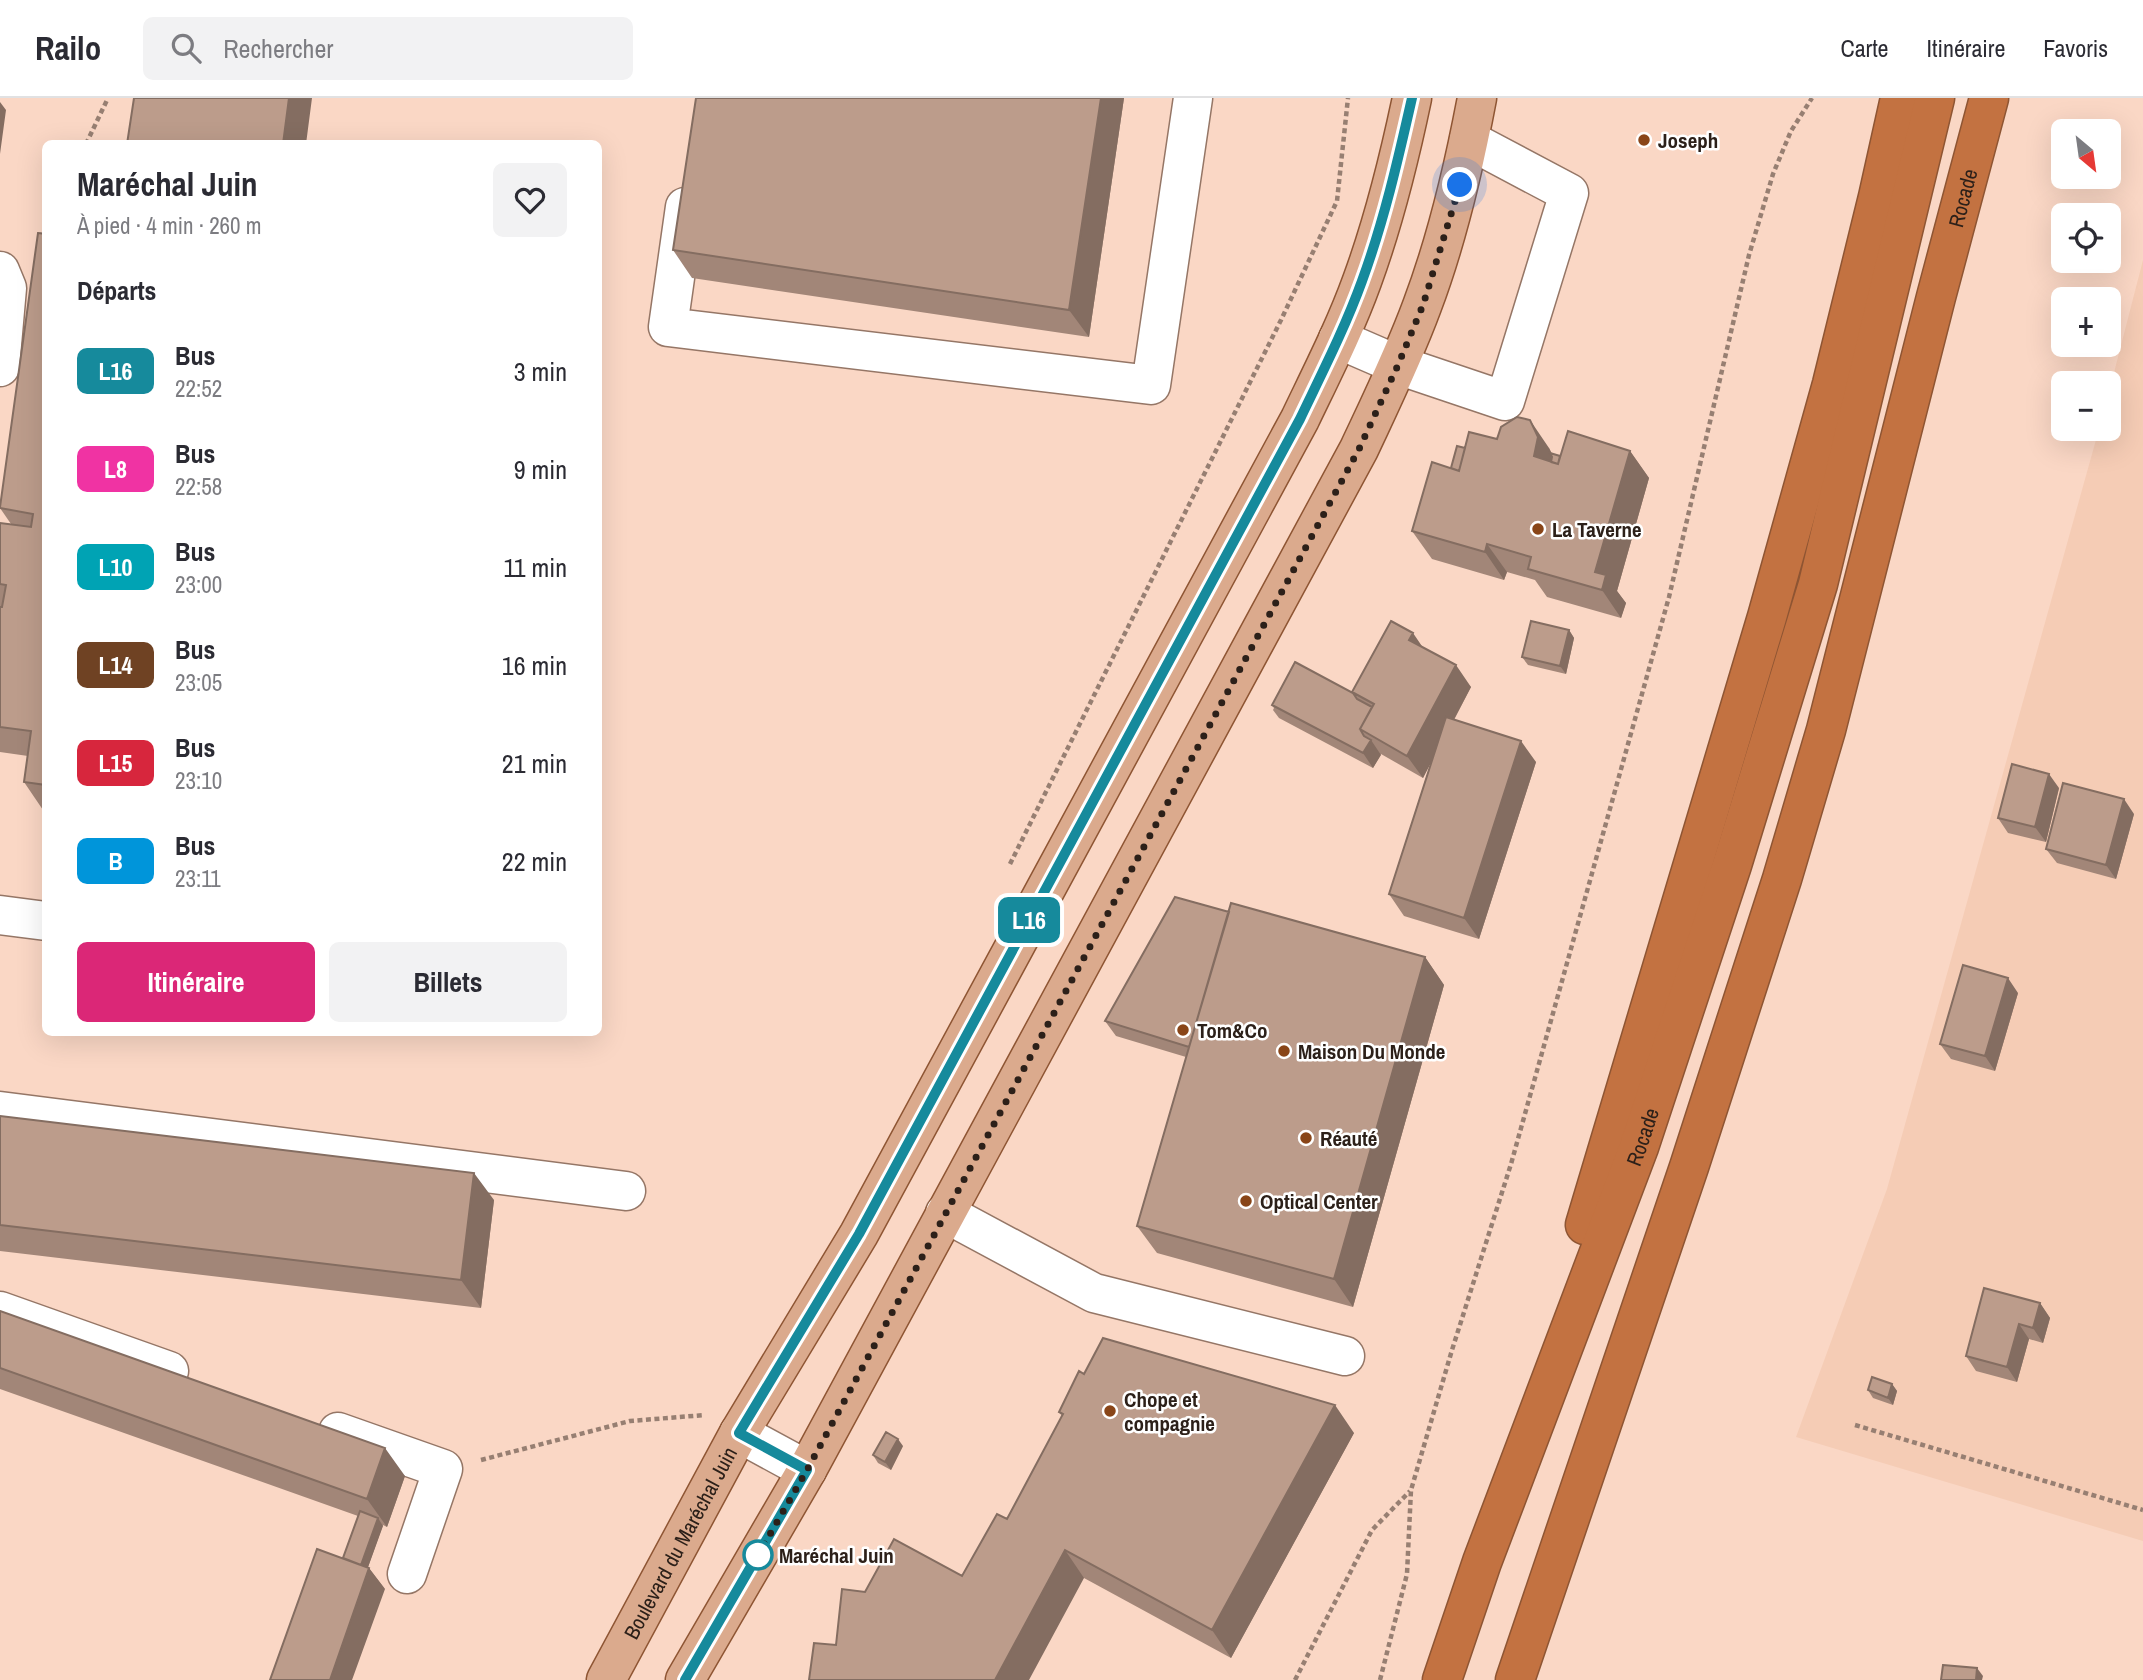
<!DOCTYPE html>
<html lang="fr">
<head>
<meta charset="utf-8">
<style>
	:root { --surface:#fff; --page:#f2f2f3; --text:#2b2b33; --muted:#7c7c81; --line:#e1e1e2; --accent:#db2777 }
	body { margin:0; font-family:"Archivo Narrow",sans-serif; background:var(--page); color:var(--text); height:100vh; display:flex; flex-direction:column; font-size:26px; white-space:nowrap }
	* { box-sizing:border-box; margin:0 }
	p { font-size:23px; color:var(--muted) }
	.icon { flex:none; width:38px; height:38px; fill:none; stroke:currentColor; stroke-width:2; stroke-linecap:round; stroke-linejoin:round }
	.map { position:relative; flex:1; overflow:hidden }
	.sheet { position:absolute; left:42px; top:42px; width:560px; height:896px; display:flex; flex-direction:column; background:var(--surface); border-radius:10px; box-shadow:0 7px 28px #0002 }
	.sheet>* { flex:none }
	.badge { padding:0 14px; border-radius:10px; font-size:24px; line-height:46px }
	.needle { width:46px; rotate:151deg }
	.controls { position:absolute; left:2051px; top:21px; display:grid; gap:14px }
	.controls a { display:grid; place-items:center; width:70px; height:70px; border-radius:10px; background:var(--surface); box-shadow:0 7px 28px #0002; font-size:35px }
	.you { position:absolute; width:35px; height:35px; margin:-18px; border:5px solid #fff; border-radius:50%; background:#1a73e8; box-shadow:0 0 0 10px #1a73e833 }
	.map>.badge { position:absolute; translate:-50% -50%; box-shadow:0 0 0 4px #fff }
	h2 { padding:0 35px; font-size:26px; line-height:63px }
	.round { display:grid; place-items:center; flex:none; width:74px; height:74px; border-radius:10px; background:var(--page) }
	.summary { display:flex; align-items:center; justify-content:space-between; height:119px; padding:0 35px }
	h1 { font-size:33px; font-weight:700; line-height:52px }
	.cta { display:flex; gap:14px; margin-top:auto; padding:14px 35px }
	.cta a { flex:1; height:80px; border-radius:10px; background:var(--accent); color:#fff; font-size:28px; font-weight:700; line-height:80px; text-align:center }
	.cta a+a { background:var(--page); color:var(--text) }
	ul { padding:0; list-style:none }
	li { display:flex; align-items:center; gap:21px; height:98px; padding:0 35px }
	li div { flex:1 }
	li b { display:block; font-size:26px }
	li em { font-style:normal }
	li .badge { min-width:77px; font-weight:700; text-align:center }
	header { display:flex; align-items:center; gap:42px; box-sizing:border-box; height:98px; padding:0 35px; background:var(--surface); border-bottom:2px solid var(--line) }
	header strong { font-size:33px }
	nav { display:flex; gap:38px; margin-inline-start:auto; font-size:24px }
	.search { width:490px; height:63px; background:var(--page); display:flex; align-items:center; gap:18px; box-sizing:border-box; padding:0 24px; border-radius:10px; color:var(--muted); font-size:26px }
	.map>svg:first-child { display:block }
	.built { fill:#f5ccb5 }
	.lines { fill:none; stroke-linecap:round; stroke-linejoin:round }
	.minor-casing { stroke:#957666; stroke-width:41 }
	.major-casing { stroke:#8e5533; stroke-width:41 }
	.highway-casing { stroke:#8e5533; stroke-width:41 }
	.path { stroke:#977f72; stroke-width:4.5; stroke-dasharray:5 3.5; stroke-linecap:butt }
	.minor { stroke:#fff; stroke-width:38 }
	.major { stroke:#dbaa8d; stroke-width:38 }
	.highway { stroke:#c37241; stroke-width:38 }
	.wall { fill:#a28678 }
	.shaded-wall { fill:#846d61 }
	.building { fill:#bc9c8b; stroke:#846d61; stroke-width:2 }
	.line-casing { stroke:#fff; stroke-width:16 }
	.line { stroke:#168a9c; stroke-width:10 }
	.walk { stroke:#2c2019; stroke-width:7; stroke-dasharray:0 12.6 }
	.poi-dot { fill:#894518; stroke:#fff; stroke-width:2.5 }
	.stop-dot { fill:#fff; stroke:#168a9c; stroke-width:3.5 }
	.labels { text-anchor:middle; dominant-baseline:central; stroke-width:5; stroke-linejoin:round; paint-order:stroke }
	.poi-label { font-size:21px; font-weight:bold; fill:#2c2019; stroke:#fff; text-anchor:start }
	.street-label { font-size:21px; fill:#2c2019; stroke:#fff }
	.stop-label { font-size:21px; font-weight:bold; fill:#2c2019; stroke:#fff; text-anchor:start }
</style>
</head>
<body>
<header>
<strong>Railo</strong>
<div class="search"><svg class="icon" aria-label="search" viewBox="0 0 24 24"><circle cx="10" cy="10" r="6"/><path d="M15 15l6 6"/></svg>Rechercher</div>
<nav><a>Carte</a><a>Itinéraire</a><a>Favoris</a></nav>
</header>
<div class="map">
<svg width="2143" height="1582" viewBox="0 0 2143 1582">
	<rect width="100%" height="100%" fill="#fad7c5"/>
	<path class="built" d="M2143,162V1443L1796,1339L1887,1091L2099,331H2109V294Z"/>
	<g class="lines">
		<defs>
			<path id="minor" d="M685,109L668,229L1151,287L1193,0
				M0,173L7,190L0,269
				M1338,241L1398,267L1505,303L1569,95L1469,42
				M0,817L46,823
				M0,1013L626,1093
				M945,1115L1094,1195L1345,1258
				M0,1213L169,1273
				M338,1334L443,1371L407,1476
				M739,1335L807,1372"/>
			<g id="major">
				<path id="s1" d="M606,1582L739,1335L859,1136L1300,321C1322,275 1345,230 1362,183C1384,123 1399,62 1412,0"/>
				<path d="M685,1582L807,1372L1359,351C1381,304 1404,257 1422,208C1447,142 1464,69 1477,0"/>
			</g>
			<g id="highway">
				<path d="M1585,1127L1767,519L1832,286L1878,99L1900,0"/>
				<path id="s2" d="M1442,1582L1482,1464L1639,1049L1732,767L1818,486L1935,0"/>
				<path id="s3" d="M1515,1582L1689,1069L1782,781L1826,632L1936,199L1989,0"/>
			</g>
		</defs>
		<use href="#minor" class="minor-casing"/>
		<use href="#major" class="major-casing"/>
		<use href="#highway" class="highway-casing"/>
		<path class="path" d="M86,46L108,0
			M40,140L46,130
			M1010,766L1281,222L1337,103L1348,0
			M1855,1327L2143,1412
			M481,1362L630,1323L705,1317
			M1295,1582L1372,1432L1410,1393
			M1380,1582L1407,1476L1411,1392L1452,1252L1511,1066L1669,499L1749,157L1773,76L1791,33L1812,0"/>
		<use href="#minor" class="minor"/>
		<use href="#major" class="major"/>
		<use href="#highway" class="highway"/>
	</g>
	<path class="wall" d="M696,0H1124L1089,239L692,180L673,152Z
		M46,136V712H43L24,684L28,658L0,654V425L11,426L0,410Z
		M1497,341L1549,350L1552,356L1560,358L1630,353L1649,380L1617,493L1626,505L1621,520L1547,499L1535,482L1507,474L1504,482L1432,461L1412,433L1451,370L1465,350Z
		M1569,532L1574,540L1566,576L1528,567L1522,559Z
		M1423,549L1471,589L1454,622L1536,664L1479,841L1404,818L1389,796L1432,661L1423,680L1381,656L1373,670L1279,620L1273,612L1274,610L1272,607L1353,595Z
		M2059,690L2046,744L2008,735L1998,720Z
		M2134,716L2116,781L2057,765L2046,751Z
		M1229,814L1425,859L1444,887L1353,1209L1157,1155L1137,1128L1186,959L1116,938L1105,923Z
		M2018,895L1995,973L1951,961L1940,946Z
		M0,1018L494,1102L481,1210L0,1153Z
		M2040,1205L2050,1220L2043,1245L2029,1241L2017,1284L1976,1273L1966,1258Z
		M0,1213L405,1378L387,1429L383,1427L368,1469L385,1491L343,1460L358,1418L0,1291Z
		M1084,1276L1354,1335L1231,1560L1084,1480L836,1547L865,1494L962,1478L1007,1421L1062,1318L1059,1314Z
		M1892,1286L1897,1293L1893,1307L1873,1300L1868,1292Z
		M903,1348L891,1372L878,1365L873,1357Z"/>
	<path class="shaded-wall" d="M289,0H312L306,46H283Z
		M1101,0H1124L1089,239L1069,212Z
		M0,4L6,12L0,56Z
		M1530,322L1549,350L1557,366L1534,358Z
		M1630,353L1649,380L1617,493L1626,505L1621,520L1602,492L1595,474Z
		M1487,446L1507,474L1504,482L1485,454Z
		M1569,532L1574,540L1566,576L1560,568Z
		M1413,535L1428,557L1409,542Z
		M1456,567L1471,589L1423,680L1407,658Z
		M1371,642L1381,657L1373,670L1363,655Z
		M1521,643L1536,664L1479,841L1464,820Z
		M2049,676L2059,690L2046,744L2035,729Z
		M2124,701L2134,716L2116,781L2106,767Z
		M1425,859L1444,887L1353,1209L1334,1181Z
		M2008,880L2018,895L1995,973L1985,958Z
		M474,1075L494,1102L481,1210L461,1182Z
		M2040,1205L2050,1220L2043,1245L2033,1230Z
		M2019,1226L2029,1241L2017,1284L2007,1269Z
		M1892,1286L1897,1293L1893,1307L1888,1300Z
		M1335,1307L1354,1335L1231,1560L1212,1532Z
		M898,1341L903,1348L891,1372L885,1364Z
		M385,1350L405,1378L387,1429L367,1401Z
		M378,1420L383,1428L363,1483L358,1476Z
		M1065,1452L1084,1480L1029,1582H995Z
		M369,1470L385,1491L352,1582H330Z
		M1977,1570L1983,1578L1982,1582H1976Z"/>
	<path class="building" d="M134,0H289L283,46H127Z
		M696,0H1101L1069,212L673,152Z
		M38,135L46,136V687L24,684L31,633L0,629V509H2L6,487L0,486V425L31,429L33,416L0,410V409Z
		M1517,319L1530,322L1538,339L1534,358L1558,366L1568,333L1630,353L1595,474L1606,477L1602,492L1528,471L1531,459L1487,446L1485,454L1412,433L1432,364L1459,373L1469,334L1497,341L1501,329Z
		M1457,348L1465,350L1459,373L1451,370Z
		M1550,355L1560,358L1558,366L1551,364L1552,359Z
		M1391,523L1413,535L1409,542L1456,567L1407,658L1360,631L1374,606L1352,594Z
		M1531,523L1569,532L1560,568L1522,559Z
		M1295,564L1353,595L1357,601L1372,609L1360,631L1364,638L1371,642L1363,655L1272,607Z
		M1446,619L1521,643L1464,820L1389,796Z
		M2012,666L2049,676L2035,729L1998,720Z
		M2063,685L2124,701L2106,767L2046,751Z
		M1175,799L1229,814L1189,949L1105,923Z
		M1231,805L1425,859L1334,1181L1137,1128Z
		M1963,867L2008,880L1985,958L1940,946Z
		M0,1018L474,1075L461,1182L0,1127Z
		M1984,1190L2040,1205L2033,1230L2019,1226L2007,1269L1966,1258Z
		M0,1213L385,1350L367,1401L0,1270Z
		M1103,1240L1335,1307L1212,1532L1065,1452L995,1582H809L814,1545L836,1547L842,1491L865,1494L894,1441L962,1478L997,1416L1007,1421L1063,1316L1059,1314L1079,1273L1084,1276Z
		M1872,1279L1892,1286L1888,1300L1868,1292Z
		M886,1334L898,1341L885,1364L873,1357Z
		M360,1413L378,1420L361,1467L343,1460Z
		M317,1451L369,1470L330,1582H270Z
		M1943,1567L1977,1570L1976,1582H1941Z"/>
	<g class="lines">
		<defs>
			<path id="line" d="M685,1582L807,1372L739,1335L859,1136L1300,321C1322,275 1345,230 1362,183C1384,123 1398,62 1412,0"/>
		</defs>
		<use href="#line" class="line-casing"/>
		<use href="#line" class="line"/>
		<path class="walk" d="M758,1457L807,1372L1359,351L1398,267L1423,207L1460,87"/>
	</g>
	<g class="poi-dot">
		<circle cx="1644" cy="42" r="7"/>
		<circle cx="1538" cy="431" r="7"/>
		<circle cx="1183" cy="932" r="7"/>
		<circle cx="1284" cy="953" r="7"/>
		<circle cx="1306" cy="1040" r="7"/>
		<circle cx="1246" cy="1103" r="7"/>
		<circle cx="1110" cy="1313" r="7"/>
	</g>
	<circle class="stop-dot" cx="758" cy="1457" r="14"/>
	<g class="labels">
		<g class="poi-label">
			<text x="1658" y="42">Joseph</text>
			<text x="1552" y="431">La Taverne</text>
			<text x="1197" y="932">Tom&amp;Co</text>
			<text x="1298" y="953">Maison Du Monde</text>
			<text x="1320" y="1040">Réauté</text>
			<text x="1260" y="1103">Optical Center</text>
			<text x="1124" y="1301">Chope et<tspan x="1124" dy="24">compagnie</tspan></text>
		</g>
		<g class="street-label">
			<text stroke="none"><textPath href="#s3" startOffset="1549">Rocade</textPath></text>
			<text stroke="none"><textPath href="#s2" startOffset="579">Rocade</textPath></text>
			<text stroke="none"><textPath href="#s1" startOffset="156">Boulevard du Maréchal Juin</textPath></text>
		</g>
		<g class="stop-label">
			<text x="779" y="1457">Maréchal Juin</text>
		</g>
	</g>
</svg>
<div class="controls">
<a><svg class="needle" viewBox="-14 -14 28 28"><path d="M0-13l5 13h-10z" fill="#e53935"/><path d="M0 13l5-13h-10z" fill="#7c7c81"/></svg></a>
<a><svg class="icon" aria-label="locate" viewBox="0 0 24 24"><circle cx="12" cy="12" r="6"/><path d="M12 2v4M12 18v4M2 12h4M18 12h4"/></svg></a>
<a>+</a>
<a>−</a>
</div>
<div class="you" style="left:1460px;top:87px"></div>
<b class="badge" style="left:1029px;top:822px;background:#168a9c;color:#fff">L16</b>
<section class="sheet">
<div class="summary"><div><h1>Maréchal Juin</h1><p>À pied · 4 min · 260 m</p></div><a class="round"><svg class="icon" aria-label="heart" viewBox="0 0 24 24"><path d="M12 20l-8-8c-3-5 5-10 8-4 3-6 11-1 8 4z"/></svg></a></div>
<h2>Départs</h2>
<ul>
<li><span class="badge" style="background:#168a9c;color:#fff">L16</span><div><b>Bus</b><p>22:52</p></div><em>3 min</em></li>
<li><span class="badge" style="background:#f033a3;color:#fff">L8</span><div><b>Bus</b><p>22:58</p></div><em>9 min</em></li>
<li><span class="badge" style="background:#00a3b4;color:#fff">L10</span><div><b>Bus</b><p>23:00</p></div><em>11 min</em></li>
<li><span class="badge" style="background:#6f4223;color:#fff">L14</span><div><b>Bus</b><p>23:05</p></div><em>16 min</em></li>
<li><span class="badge" style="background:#d7263d;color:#fff">L15</span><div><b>Bus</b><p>23:10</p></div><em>21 min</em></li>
<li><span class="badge" style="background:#0095da;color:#fff">B</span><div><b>Bus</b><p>23:11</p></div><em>22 min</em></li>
</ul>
<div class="cta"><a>Itinéraire</a><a>Billets</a></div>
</section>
</div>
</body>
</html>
